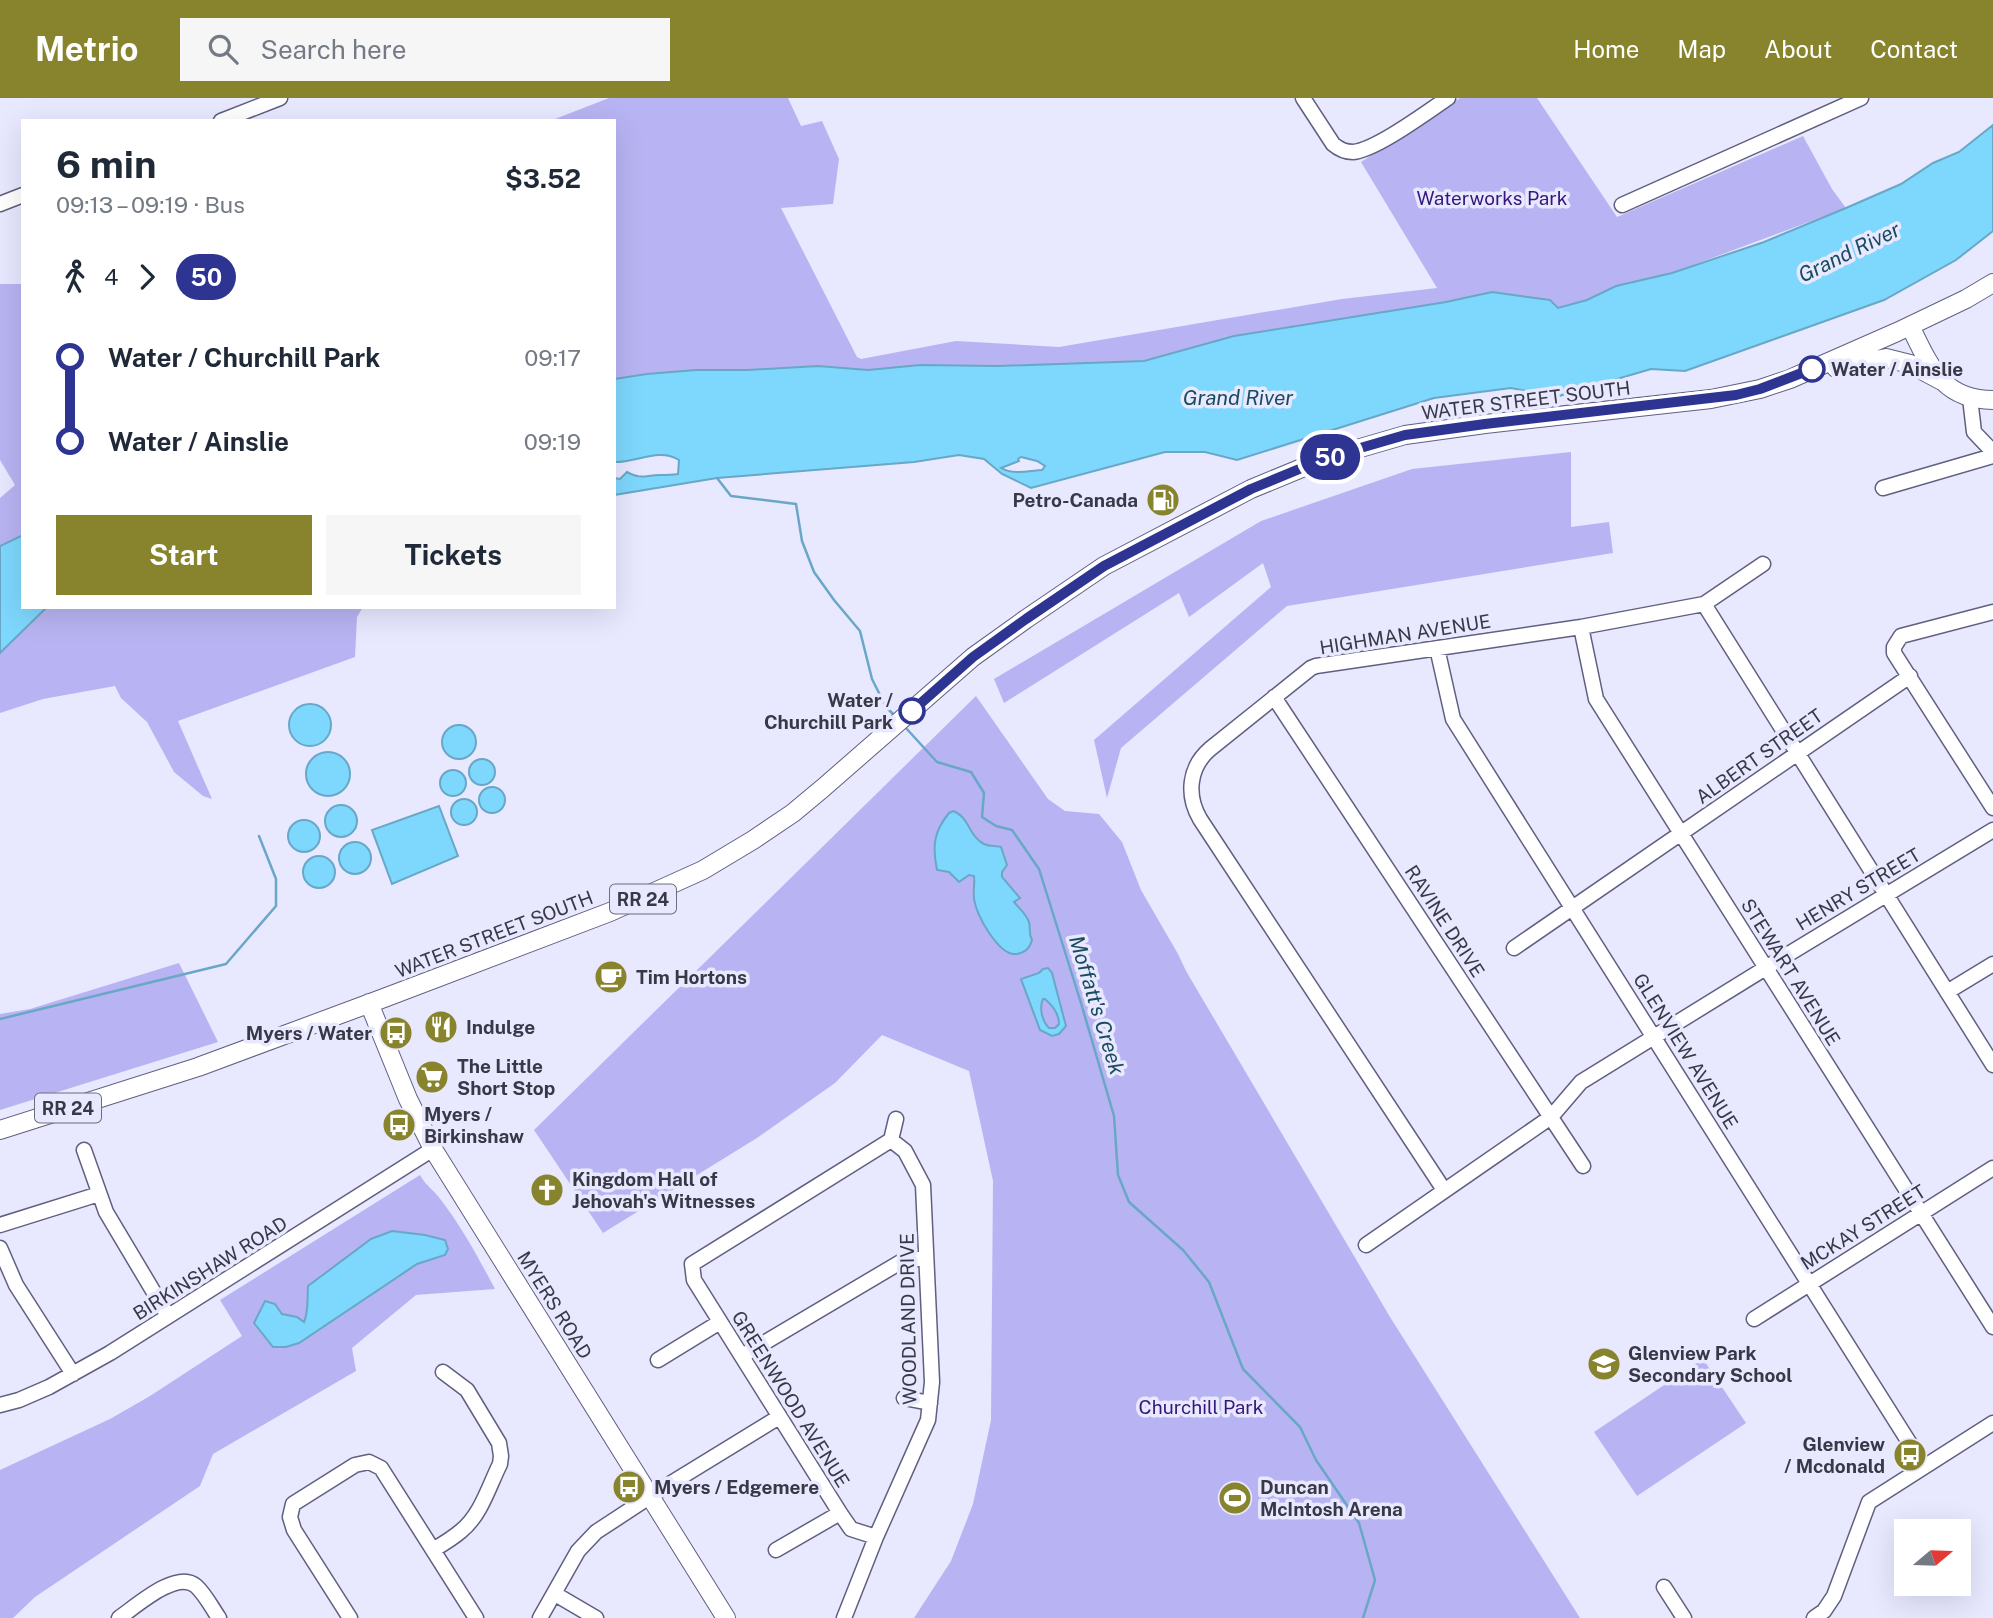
<!DOCTYPE html>
<html lang="en">
<head>
<meta charset="utf-8">
<style>
	:root { --surface:#fff; --page:#f6f6f7; --text:#1f2937; --muted:#747a83; --accent:#88842d }
	body { margin:0; font-family:"Public Sans",sans-serif; background:var(--page); color:var(--text); height:100vh; display:flex; flex-direction:column; font-size:26px; white-space:nowrap }
	* { box-sizing:border-box; margin:0 }
	p { font-size:23px; color:var(--muted) }
	.icon { flex:none; width:38px; height:38px; fill:none; stroke:currentColor; stroke-width:2; stroke-linecap:round; stroke-linejoin:round }
	.map { position:relative; flex:1; overflow:hidden }
	.drawer { position:absolute; left:21px; top:21px; width:595px; height:490px; display:flex; flex-direction:column; background:var(--surface); border-radius:0px; box-shadow:0 7px 28px #0002 }
	.drawer>* { flex:none }
	.badge { padding:0 14px; border-radius:23px; font-size:24px; line-height:46px }
	.needle { width:46px; rotate:71deg }
	.controls { position:absolute; left:1894px; top:1421px; display:grid; gap:14px }
	.controls a { display:grid; place-items:center; width:77px; height:77px; border-radius:0px; background:var(--surface); box-shadow:0 7px 28px #0002; font-size:35px }
	.map>.badge { position:absolute; translate:-50% -50%; box-shadow:0 0 0 4px #fff }
	.legs { display:flex; align-items:center; gap:10px; height:77px; padding:0 35px; font-size:23px }
	.legs p { margin-inline-start:auto }
	.head { display:flex; align-items:center; justify-content:space-between; height:119px; padding:0 35px }
	h1 { font-size:38px; font-weight:700; line-height:52px }
	.primary-button { display:flex; gap:14px; margin-top:auto; padding:14px 35px }
	.primary-button a { flex:1; height:80px; border-radius:0px; background:var(--accent); color:#fff; font-size:28px; font-weight:700; line-height:80px; text-align:center }
	.primary-button a+a { background:var(--page); color:var(--text) }
	ul { padding:0 35px; list-style:none }
	li { display:flex; align-items:center; gap:24px; height:84px; font-size:26px }
	li i { display:grid; place-items:center; width:10px; height:100%; margin:0 9px; background:currentColor }
	li i::after { content:''; width:18px; height:18px; margin:-9px; border:5px solid; border-radius:50%; background:var(--surface) }
	li p { margin-inline-start:auto }
	li:first-child i { background:linear-gradient(#0000 50%,currentColor 0) }
	li:last-child i { background:linear-gradient(currentColor 50%,#0000 0) }
	header { display:flex; align-items:center; gap:42px; box-sizing:border-box; height:98px; padding:0 35px; background:var(--accent); color:#fff }
	header strong { font-size:33px }
	nav { display:flex; gap:38px; margin-inline-start:auto; font-size:24px }
	.search { width:490px; height:63px; background:var(--page); display:flex; align-items:center; gap:18px; box-sizing:border-box; padding:0 24px; border-radius:0px; color:var(--muted); font-size:26px }
	.map>svg:first-child { display:block }
	.green { fill:#b8b4f3 }
	.water { fill:#7ed7fd; stroke:#69a7c6; stroke-width:2; fill-rule:evenodd }
	.lines { fill:none; stroke-linecap:round; stroke-linejoin:round }
	.stream { stroke:#69a7c6; stroke-width:2.5 }
	.minor-casing { stroke:#615f80; stroke-width:17 }
	.major-casing { stroke:#615f80; stroke-width:20 }
	.minor { stroke:#fff; stroke-width:14 }
	.major { stroke:#fff; stroke-width:18 }
	.line-1-casing { stroke:#fff; stroke-width:16 }
	.line-1 { stroke:#2e3491; stroke-width:10 }
	.stop-1-dot { fill:#fff; stroke:#2e3491; stroke-width:3.5 }
	.labels { text-anchor:middle; dominant-baseline:central; stroke-width:7; stroke-linejoin:round; paint-order:stroke }
	.shield { fill:#e8e8ff; stroke:#6d6d7e; stroke-width:2 }
	.shield-label { font-size:18px; font-weight:bold; fill:#383847 }
	.park-label { font-size:19px; fill:#34167c; stroke:#e8e8ff }
	.stop-label { font-size:19px; font-weight:bold; fill:#383847; stroke:#e8e8ff; text-anchor:start }
	.street-label { font-size:19px; fill:#383847; stroke:#e8e8ff }
	.poi-label { font-size:19px; font-weight:bold; fill:#383847; stroke:#e8e8ff; text-anchor:start }
	.water-label { font-size:21px; font-style:italic; fill:#194c60; stroke:#e8e8ff }
</style>
</head>
<body>
<header>
<strong>Metrio</strong>
<div class="search"><svg class="icon" aria-label="search" viewBox="0 0 24 24"><circle cx="10" cy="10" r="6"/><path d="M15 15l6 6"/></svg>Search here</div>
<nav><a>Home</a><a>Map</a><a>About</a><a>Contact</a></nav>
</header>
<div class="map">
<svg width="1993" height="1520" viewBox="0 0 1993 1520">
	<rect width="100%" height="100%" fill="#e8e8ff"/>
	<path class="green" d="M609,0H788L801,28L822,23L839,61L833,106L781,110L857,259L861,261L956,243L1059,249L1342,201L1437,190L1361,64L1460,0H1537L1617,119L1803,38L1832,91L1846,110L1672,175L1616,188L1587,202L1557,210L1492,194L1446,204L1234,238L1144,263L998,268L920,267L868,272L818,268L748,272H696L647,276L614,281V23H550Z
		M0,186H23V437L0,448V400L15,387L0,362Z
		M1571,354V429L1609,424L1613,455L1287,508L1121,650L1107,700L1094,642L1271,489L1263,465L1189,519L1179,495L1004,605L994,581L1261,423L1412,371Z
		M47,509H363L357,519L355,559L178,623L212,701L203,698L174,674L147,624L121,600L115,588L43,601L0,615V555Z
		M976,598L1048,701L1065,713L1099,716L1122,744L1141,792L1178,856L1186,873L1390,1219L1580,1520H914L951,1463L973,1406L991,1322L993,1083L969,973L882,937L835,985L757,1040L603,1135L534,1032Z
		M179,865L218,944L0,1012V916L30,911Z
		M420,1077C426,1088 434,1092 441,1102C462,1129 479,1161 495,1191L416,1197L352,1250L356,1273L213,1356L200,1388L35,1499L13,1520H0V1372L110,1321L150,1298L242,1238L220,1202Z
		M1703,1261L1746,1325L1637,1398L1594,1334Z"/>
	<path class="water" d="M1993,27V133L1956,162L1884,202L1685,273L1651,271L1556,299L1511,290L1434,300L1237,362L1205,354H1165L1031,390L1002,376L984,361L959,357L914,364L717,380L614,397V380L620,381L627,374C642,382 645,377 660,377C667,377 671,377 678,376L679,362C659,349 636,365 614,364V281L647,276L696,272H748L818,268L868,272L920,267L998,268L1144,263L1234,238L1446,204L1492,194L1550,202L1558,210L1587,202L1616,188L1672,175L1764,144L1846,110L1901,86L1933,65L1959,54ZM1021,359L1037,363L1045,368L1042,372C1029,373 1013,377 1001,370L1019,363L1018,361Z
		M23,437V509H47L0,555V448Z
		M289 627a21 21 0 1 1 42 0a21 21 0 1 1-42 0Z
		M442 644a17 17 0 1 1 34 0a17 17 0 1 1-34 0Z
		M306 676a22 22 0 1 1 44 0a22 22 0 1 1-44 0Z
		M469 674a13 13 0 1 1 26 0a13 13 0 1 1-26 0Z
		M440 685a13 13 0 1 1 26 0a13 13 0 1 1-26 0Z
		M479 702a13 13 0 1 1 26 0a13 13 0 1 1-26 0Z
		M451 714a13 13 0 1 1 26 0a13 13 0 1 1-26 0Z
		M325 723a16 16 0 1 1 32 0a16 16 0 1 1-32 0Z
		M439,708L458,758L392,786L372,732Z
		M953,713C969,718 969,739 984,746C990,749 995,747 1001,749L1007,767L1002,774V779L1020,800L1014,804C1019,810 1027,817 1029,824C1031,832 1028,835 1032,842C1030,850 1025,855 1016,856C999,858 975,816 974,800C973,792 975,785 974,778L969,777L959,784L949,774L937,772C932,748 934,733 949,715Z
		M288 738a16 16 0 1 1 32 0a16 16 0 1 1-32 0Z
		M339 760a16 16 0 1 1 32 0a16 16 0 1 1-32 0Z
		M303 774a16 16 0 1 1 32 0a16 16 0 1 1-32 0Z
		M1048,870L1052,875L1066,928L1059,936L1052,938L1040,932L1021,881L1039,875L1043,871ZM1043,901H1045C1052,907 1059,916 1059,926L1055,930H1049C1042,923 1039,910 1043,901Z
		M392,1133L425,1137L445,1142L448,1151L445,1157L417,1166L299,1245L286,1249H273L254,1225L265,1203L275,1206L282,1216L297,1219L304,1224C309,1212 307,1201 308,1188L371,1141Z"/>
	<g class="lines">
		<path class="stream" d="M717,380L731,398L796,406L802,443L814,474L834,502L860,533L872,581L886,609L896,619
			M905,629L937,664L971,674L984,695L982,719L996,728L1012,732L1039,771L1081,905L1114,1018L1118,1077L1129,1104L1183,1152L1209,1184L1243,1271L1300,1329L1316,1362L1359,1425L1375,1482L1363,1520
			M0,921L226,866L276,808V781L259,738"/>
		<defs>
			<path id="minor" d="M1303,0L1333,46C1340,52 1345,54 1353,54C1376,52 1427,14 1448,0
				M221,23L280,0
				M0,106L23,97
				M1622,107L1861,0
				M1970,300L1974,334L1993,354
				M1883,390L1993,358
				M1704,506L1993,967
				M1993,514L1901,538L1894,549V555L1993,710
				M1581,529L1596,601L1993,1229
				M1437,550L1453,621L1924,1368
				M1274,599L1583,1068
				M1514,850L1910,578
				M1947,894L1993,866
				M84,1052L106,1114L168,1218
				M1444,1092L1200,721C1186,697 1189,669 1210,651L1311,570L1316,568L1581,529L1704,506L1763,466
				M0,1127L99,1096
				M1366,1147L1551,1019L1581,984L1777,863L1993,732
				M0,1150L16,1187L73,1276
				M1754,1221L1993,1070
				M742,1258L904,1162L926,1160
				M658,1262L720,1224
				M904,1300L930,1305
				M0,1307L19,1302L49,1289L110,1255L433,1051
				M876,1439L851,1431L840,1415L694,1182L692,1166L891,1042L896,1021
				M433,1452C443,1446 453,1440 461,1433C481,1417 489,1388 500,1366L501,1358L499,1345L467,1292L443,1274
				M776,1452L840,1415
				M1664,1489L1684,1520
				M555,1496L596,1520
				M119,1520C135,1509 177,1471 196,1488C205,1496 212,1510 219,1520
				M350,1520L294,1432L290,1419L293,1406L355,1367L369,1364L381,1370L476,1520
				M540,1520L578,1453L596,1434L660,1392L779,1319
				M844,1520L876,1439L928,1322L932,1284L923,1087L905,1053L891,1042
				M1814,1520L1824,1513L1834,1498L1869,1404L1993,1325"/>
			<path id="major" d="M1910,228C1930,268 1942,302 1993,302
				M1836,270L1886,260L1910,266L1942,283
				M369,905L408,1001L433,1051L726,1520
				M0,1032L198,969L384,900L610,814L703,772L753,742L793,715L823,690L973,559L1026,521L1104,468L1251,391L1326,360L1405,337L1485,326L1711,301L1760,291L1790,281L1897,234L1966,201L1993,185"/>
		</defs>
		<use href="#minor" class="minor-casing"/>
		<use href="#major" class="major-casing"/>
		<use href="#minor" class="minor"/>
		<use href="#major" class="major"/>
	</g>
	<g class="lines">
		<defs>
			<path id="line-1" d="M912,613L973,559L1026,521L1104,468L1251,391L1326,360L1405,337L1485,326L1736,297L1760,291L1812,271"/>
		</defs>
		<use href="#line-1" class="line-1-casing"/>
		<use href="#line-1" class="line-1"/>
	</g>
	<defs>
		<symbol id="fuel-disc" viewBox="-11 -11 22 22"><circle r="9.5" fill="#88842d" stroke="#e8e8ff"/><path d="M-5.5-6h7V0h2V4h1.3V-2.5L3-4.5l.8-.8L6-3V5H2.5V1h-1V6h-7ZM-4.2-4.7v3.2H.2V-4.7Z" fill="#fff"/></symbol>
		<symbol id="cafe-disc" viewBox="-11 -11 22 22"><circle r="9.5" fill="#88842d" stroke="#e8e8ff"/><path d="M-5.5-4.5H6V0H3Q3 3.5 0 3.5H-2.5Q-5.5 3.5-5.5 0ZM3-3.2v2h1.7v-2ZM-6 4.5H4V6H-6Z" fill="#fff"/></symbol>
		<symbol id="restaurant-disc" viewBox="-11 -11 22 22"><circle r="9.5" fill="#88842d" stroke="#e8e8ff"/><path d="M-5-6h1v4h1v-4h1v4h1v-4h1v5L-1.5 .5V6h-2V.5L-5-1ZM5-6V6H3V1.5H1.5Q1.5-4 5-6Z" fill="#fff"/></symbol>
		<symbol id="bus-disc" viewBox="-11 -11 22 22"><circle r="9.5" fill="#88842d" stroke="#e8e8ff"/><path d="M-5-6H5V4H4V6H2V4H-2V6H-4V4H-5ZM-3.5-4V0h7V-4ZM-3.5 1.2v1.5H-2V1.2ZM2 1.2v1.5H3.5V1.2Z" fill="#fff"/></symbol>
		<symbol id="supermarket-disc" viewBox="-11 -11 22 22"><circle r="9.5" fill="#88842d" stroke="#e8e8ff"/><path d="M-6-5.5h2.5l.6 2H6L4.5 2H-2.5L-4.4-4H-6ZM-1.5 3.2a1.3 1.3 0 1 0 .1 0ZM3 3.2a1.3 1.3 0 1 0 .1 0Z" fill="#fff"/></symbol>
		<symbol id="church-disc" viewBox="-11 -11 22 22"><circle r="9.5" fill="#88842d" stroke="#e8e8ff"/><path d="M-1.2-6h2.4v3.5h3.3v2.4h-3.3V6h-2.4V-.1h-3.3v-2.4h3.3Z" fill="#fff"/></symbol>
		<symbol id="school-disc" viewBox="-11 -11 22 22"><circle r="9.5" fill="#88842d" stroke="#e8e8ff"/><path d="M0-5L7-2L0 1L-7-2ZM-4 1L0 2.5L4 1V4Q0 6-4 4Z" fill="#fff"/></symbol>
		<symbol id="stadium-disc" viewBox="-11 -11 22 22"><circle r="9.5" fill="#88842d" stroke="#e8e8ff"/><path d="M0-5a6.5 5 0 1 0 0 10a6.5 5 0 1 0 0-10ZM-3.5-1.8h7v3.6h-7Z" fill="#fff"/></symbol>
	</defs>
	<g fill-rule="evenodd">
		<use href="#fuel-disc" x="1144" y="383" width="38" height="38"/>
		<use href="#cafe-disc" x="592" y="860" width="38" height="38"/>
		<use href="#restaurant-disc" x="422" y="910" width="38" height="38"/>
		<use href="#bus-disc" x="377" y="916" width="38" height="38"/>
		<use href="#supermarket-disc" x="413" y="960" width="38" height="38"/>
		<use href="#bus-disc" x="380" y="1008" width="38" height="38"/>
		<use href="#church-disc" x="528" y="1073" width="38" height="38"/>
		<use href="#school-disc" x="1585" y="1247" width="38" height="38"/>
		<use href="#bus-disc" x="1891" y="1338" width="38" height="38"/>
		<use href="#bus-disc" x="610" y="1370" width="38" height="38"/>
		<use href="#stadium-disc" x="1216" y="1381" width="38" height="38"/>
	</g>
	<g class="stop-1-dot">
		<circle cx="1812" cy="271" r="12"/>
		<circle cx="912" cy="613" r="12"/>
	</g>
	<g class="labels">
		<g class="shield">
			<rect x="610" y="786.5" width="66" height="29" rx="5"/>
			<rect x="35" y="995.5" width="66" height="29" rx="5"/>
		</g>
		<g class="shield-label">
			<text x="643" y="801">RR 24</text>
			<text x="68" y="1010">RR 24</text>
		</g>
		<g class="park-label">
			<text x="1492" y="100">Waterworks Park</text>
			<text x="1201" y="1309">Churchill Park</text>
		</g>
		<g class="stop-label">
			<text x="1831" y="271">Water / Ainslie</text>
			<text x="893" y="602" text-anchor="end">Water /<tspan x="893" dy="22">Churchill Park</tspan></text>
		</g>
		<g class="street-label">
			<text transform="translate(1526 302) rotate(-7)">WATER STREET SOUTH</text>
			<text transform="translate(1405 536) rotate(-9)">HIGHMAN AVENUE</text>
			<text transform="translate(1759 658) rotate(-35)">ALBERT STREET</text>
			<text transform="translate(1858 791) rotate(-31)">HENRY STREET</text>
			<text transform="translate(1445 823) rotate(57)">RAVINE DRIVE</text>
			<text transform="translate(494 836) rotate(-21)">WATER STREET SOUTH</text>
			<text transform="translate(1791 874) rotate(58)">STEWART AVENUE</text>
			<text transform="translate(1686 953) rotate(58)">GLENVIEW AVENUE</text>
			<text transform="translate(1863 1129) rotate(-32)">MCKAY STREET</text>
			<text transform="translate(210 1170) rotate(-32)">BIRKINSHAW ROAD</text>
			<text transform="translate(555 1207) rotate(58)">MYERS ROAD</text>
			<text transform="translate(908 1221) rotate(-91)">WOODLAND DRIVE</text>
			<text transform="translate(791 1301) rotate(58)">GREENWOOD AVENUE</text>
		</g>
		<g class="poi-label">
			<text x="1138" y="402" text-anchor="end">Petro-Canada</text>
			<text x="636" y="879">Tim Hortons</text>
			<text x="466" y="929">Indulge</text>
			<text x="372" y="935" text-anchor="end">Myers / Water</text>
			<text x="457" y="968">The Little<tspan x="457" dy="22">Short Stop</tspan></text>
			<text x="424" y="1016">Myers /<tspan x="424" dy="22">Birkinshaw</tspan></text>
			<text x="572" y="1081">Kingdom Hall of<tspan x="572" dy="22">Jehovah's Witnesses</tspan></text>
			<text x="1628" y="1255">Glenview Park<tspan x="1628" dy="22">Secondary School</tspan></text>
			<text x="1885" y="1346" text-anchor="end">Glenview<tspan x="1885" dy="22">/ Mcdonald</tspan></text>
			<text x="654" y="1389">Myers / Edgemere</text>
			<text x="1260" y="1389">Duncan<tspan x="1260" dy="22">McIntosh Arena</tspan></text>
		</g>
		<g class="water-label">
			<text transform="translate(1849 154) rotate(-26)">Grand River</text>
			<text x="1238" y="299">Grand River</text>
			<text transform="translate(1097 907) rotate(73)">Moffatt's Creek</text>
		</g>
	</g>
</svg>
<div class="controls">
<a><svg class="needle" viewBox="-14 -14 28 28"><path d="M0-13l5 13h-10z" fill="#e53935"/><path d="M0 13l5-13h-10z" fill="#747a83"/></svg></a>
</div>
<b class="badge" style="left:1330px;top:359px;background:#2e3491;color:#fff">50</b>
<section class="drawer">
<div class="head"><div><h1>6 min</h1><p>09:13 – 09:19 · Bus</p></div><b>$3.52</b></div>
<div class="legs"><svg class="icon" aria-label="walk" viewBox="0 0 24 24"><circle cx="13" cy="4" r="2"/><path d="M13 8l-2 6 4 7M11 14l-3 7M7 12l3-4h3l4 4"/></svg>4<svg class="icon" aria-label="forward" viewBox="0 0 24 24"><path d="M9 5l7 7-7 7"/></svg><b class="badge" style="background:#2e3491;color:#fff">50</b></div>
<ul>
<li><i style="color:#2e3491"></i><b>Water / Churchill Park</b><p>09:17</p></li>
<li><i style="color:#2e3491"></i><b>Water / Ainslie</b><p>09:19</p></li>
</ul>
<div class="primary-button"><a>Start</a><a>Tickets</a></div>
</section>
</div>
</body>
</html>
